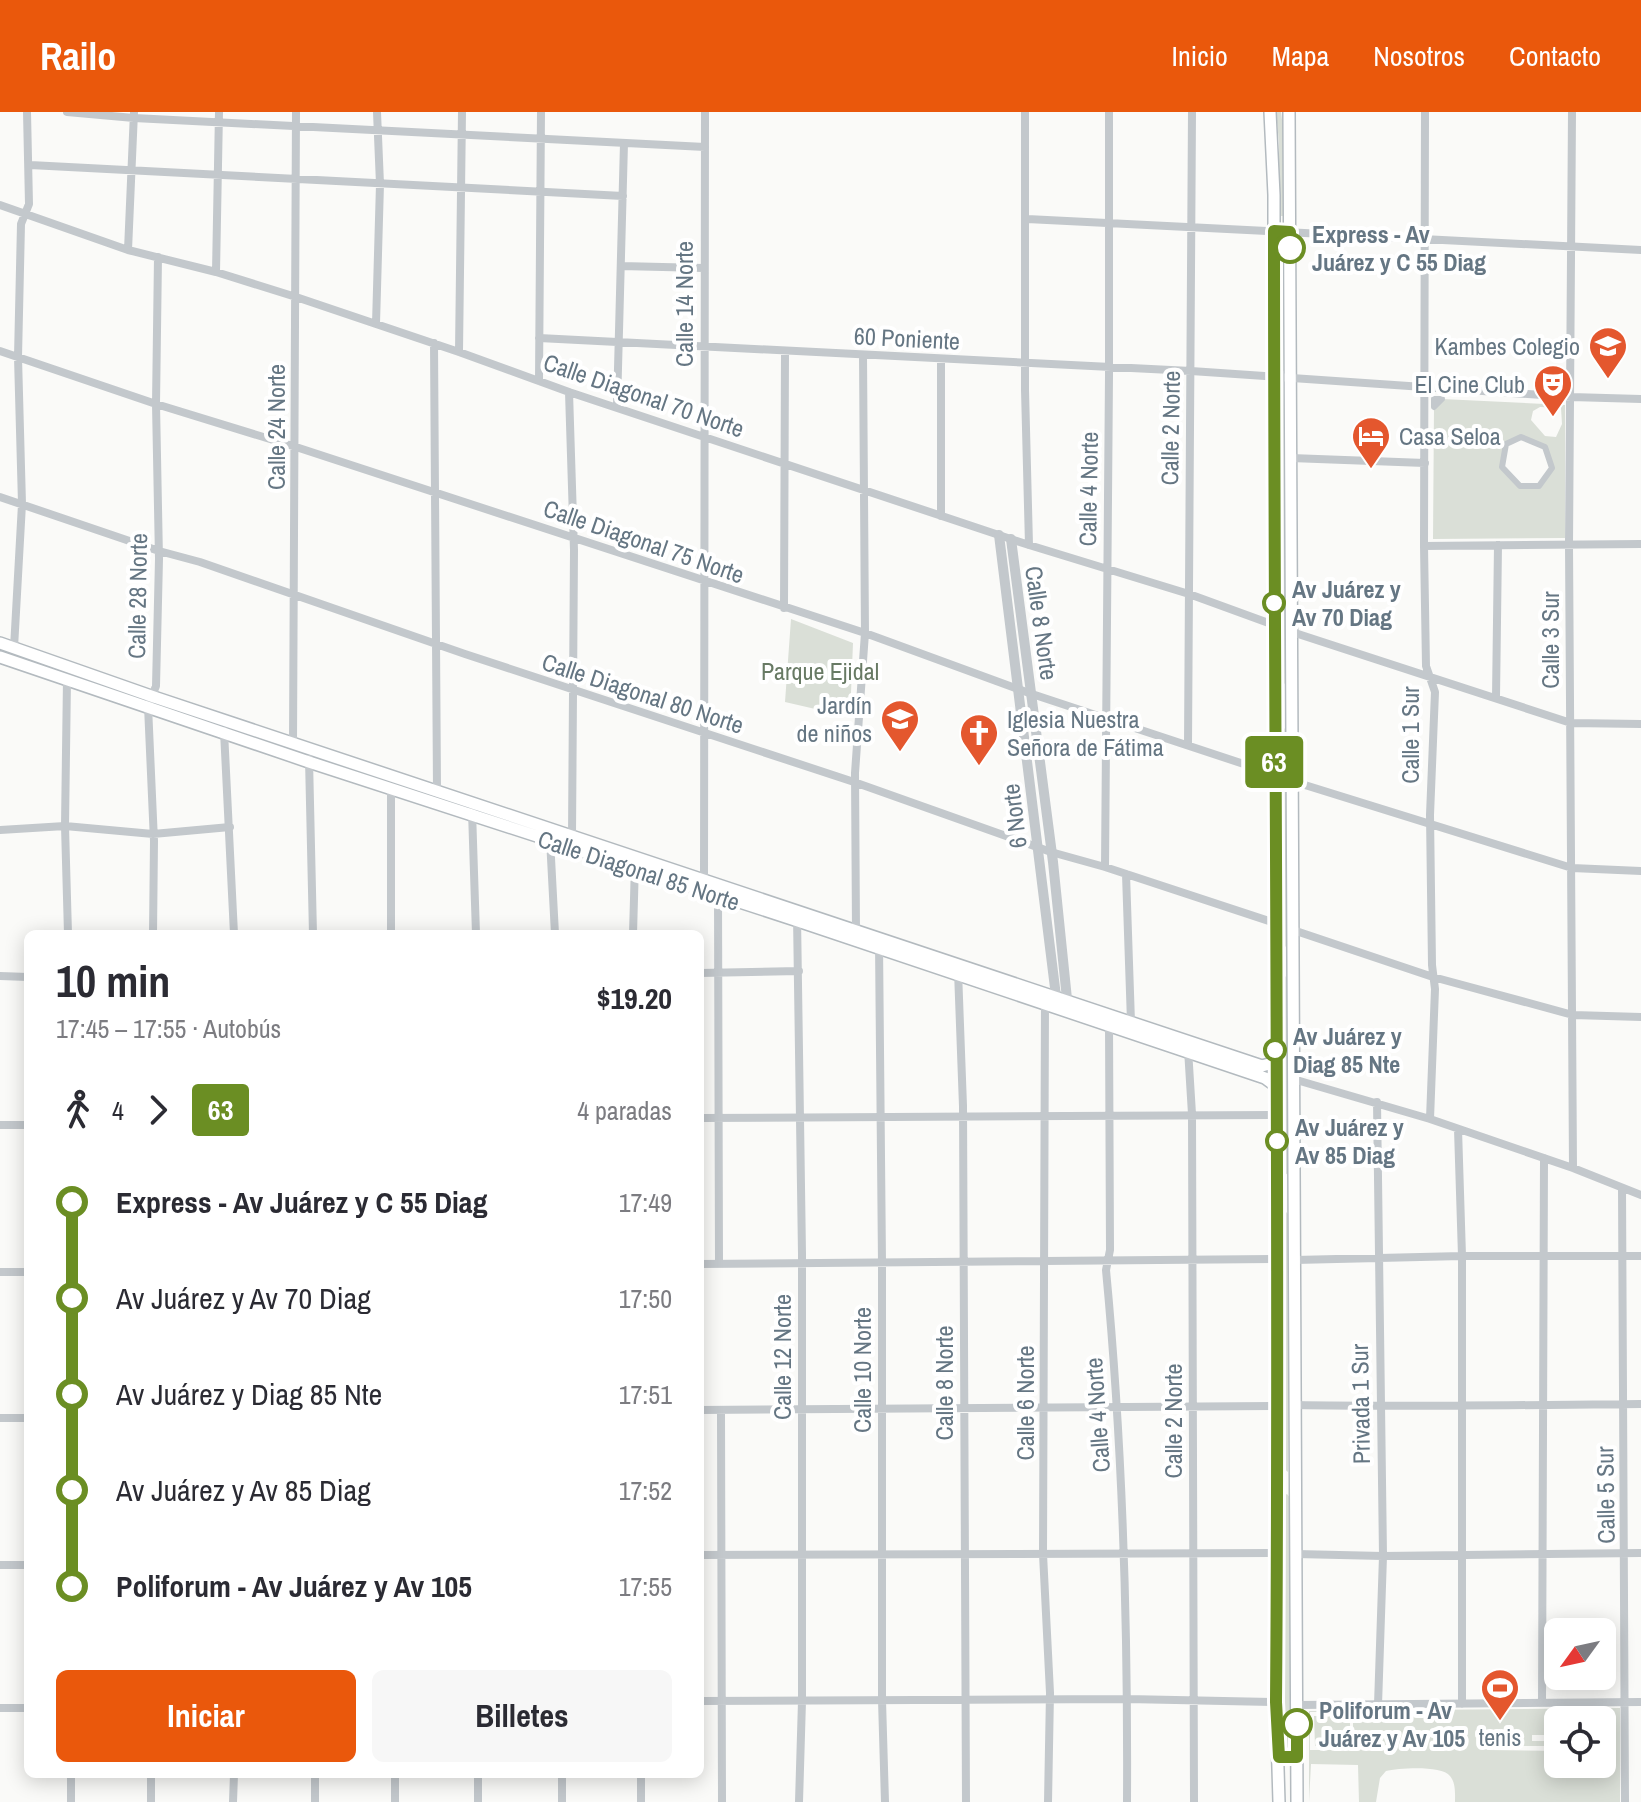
<!DOCTYPE html>
<html lang="es">
<head>
<meta charset="utf-8">
<style>
	:root { --surface:#fff; --page:#f7f7f7; --text:#2b2b33; --muted:#7c7c81; --accent:#ea580c }
	body { margin:0; font-family:"Archivo Narrow",sans-serif; background:var(--page); color:var(--text); height:100vh; display:flex; flex-direction:column; font-size:30px; white-space:nowrap }
	* { box-sizing:border-box; margin:0 }
	p { font-size:26px; color:var(--muted) }
	.icon { flex:none; width:44px; height:44px; fill:none; stroke:currentColor; stroke-width:2; stroke-linecap:round; stroke-linejoin:round }
	.map { position:relative; flex:1; overflow:hidden }
	.side { position:absolute; left:24px; top:818px; width:680px; height:848px; display:flex; flex-direction:column; background:var(--surface); border-radius:12px; box-shadow:0 4px 20px #0003 }
	.side>* { flex:none }
	.badge { padding:0 16px; border-radius:6px; font-size:28px; line-height:52px }
	.needle { width:52px; rotate:237deg }
	.controls { position:absolute; left:1544px; top:1506px; display:grid; gap:16px }
	.controls a { display:grid; place-items:center; width:72px; height:72px; border-radius:12px; background:var(--surface); box-shadow:0 4px 20px #0003; font-size:40px }
	.map>.badge { position:absolute; translate:-50% -50%; box-shadow:0 0 0 4px #fff }
	.legs { display:flex; align-items:center; gap:12px; height:88px; padding:0 32px; font-size:26px }
	.legs p { margin-inline-start:auto }
	.summary { display:flex; align-items:center; justify-content:space-between; height:136px; padding:0 32px }
	h1 { font-size:44px; font-weight:700; line-height:60px }
	.button { display:flex; gap:16px; margin-top:auto; padding:16px 32px }
	.button a { flex:1; height:92px; border-radius:12px; background:var(--accent); color:#fff; font-size:32px; font-weight:700; line-height:92px; text-align:center }
	.button a+a { background:var(--page); color:var(--text) }
	ul { padding:0 32px; list-style:none }
	li { display:flex; align-items:center; gap:28px; height:96px; font-size:30px }
	li i { display:grid; place-items:center; width:12px; height:100%; margin:0 10px; background:currentColor }
	li i::after { content:''; width:20px; height:20px; margin:-10px; border:6px solid; border-radius:50%; background:var(--surface) }
	li p { margin-inline-start:auto }
	li:first-child i { background:linear-gradient(#0000 50%,currentColor 0) }
	li:last-child i { background:linear-gradient(currentColor 50%,#0000 0) }
	header { display:flex; align-items:center; gap:48px; box-sizing:border-box; height:112px; padding:0 40px; background:var(--accent); color:#fff }
	header strong { font-size:38px }
	nav { display:flex; gap:44px; margin-inline-start:auto; font-size:28px }
	.map>svg:first-child { display:block }
	.green { fill:#dadfd7; fill-rule:evenodd }
	.lines { fill:none; stroke-linecap:round; stroke-linejoin:round }
	.secondary-casing { stroke:#b3babf; stroke-width:14 }
	.pedestrian { stroke:#c3c8cc; stroke-width:6 }
	.minor { stroke:#c3c8cc; stroke-width:8 }
	.tertiary { stroke:#c3c8cc; stroke-width:10 }
	.secondary { stroke:#fff; stroke-width:11 }
	.line-1-casing { stroke:#fff; stroke-width:18 }
	.line-1 { stroke:#6b8e23; stroke-width:12 }
	.stop-1-dot { fill:#fff; stroke:#6b8e23; stroke-width:4 }
	.labels { text-anchor:middle; dominant-baseline:central; stroke-width:8; stroke-linejoin:round; paint-order:stroke }
	.stop-label { font-size:24px; font-weight:bold; fill:#657683; stroke:#fff; text-anchor:start }
	.street-label { font-size:24px; fill:#657683; stroke:#fff }
	.poi-label { font-size:24px; fill:#657683; stroke:#fff; text-anchor:end }
	.park-label { font-size:24px; fill:#687a64; stroke:#fff }
</style>
</head>
<body>
<header>
<strong>Railo</strong>
<nav><a>Inicio</a><a>Mapa</a><a>Nosotros</a><a>Contacto</a></nav>
</header>
<div class="map">
<svg width="1641" height="1690" viewBox="0 0 1641 1690">
	<rect width="100%" height="100%" fill="#fafaf8"/>
	<path class="green" d="M1276,0H1281L1285,30V104H1279V30Z
		M1281,128L1284,132V259L1281,260L1278,259V130Z
		M1283,272L1286,351L1287,570L1284,572L1281,568L1279,273Z
		M1442,287L1565,293V426L1433,427L1434,295ZM1540,295L1561,296L1562,312L1556,325L1545,324L1531,308L1533,299ZM1521,325L1545,335L1552,356L1539,373L1520,374L1502,355L1506,332Z
		M791,507L853,531L850,605L785,590Z
		M1282,614L1285,617L1287,833L1284,836L1281,832L1280,618Z
		M1284,863L1287,866L1288,1061L1285,1063L1282,1061L1281,865Z
		M1286,1100L1290,1104L1288,1360L1283,1356V1102Z
		M1287,1382L1291,1387L1292,1633L1288,1636L1284,1632L1283,1384Z
		M1620,1596V1690H1455C1455,1682 1456,1671 1450,1664C1442,1653 1399,1656 1386,1659L1380,1666L1376,1690H1359L1358,1653L1311,1652L1309,1690V1599ZM1310,1600H1353V1638H1310ZM1558,1608H1602V1623L1609,1624V1629H1602V1634H1606V1638H1602V1652H1558V1639L1487,1638L1488,1634H1558V1629H1532V1623H1558Z
		M1350,1604V1634H1315L1314,1604Z"/>
	<g class="lines">
		<defs>
			<path id="secondary" d="M1270,0L1274,83V662L1278,1103L1276,1590L1279,1690
				M1289,0L1297,1690
				M0,531L154,585L1262,954L1276,950
				M0,545L309,650L798,809L1265,966L1276,974"/>
		</defs>
		<use href="#secondary" class="secondary-casing"/>
		<path class="pedestrian" d="M1434,287H1442L1434,295Z
			M1521,325L1545,335L1552,356L1539,374H1520L1502,355L1506,332Z"/>
		<path class="minor" d="M67,0L134,6L705,35
			M1025,0V278L1029,433
			M1425,0L1424,434L1426,554L1435,580L1430,703L1432,853L1435,877L1430,1007
			M1572,0L1569,433L1573,1056
			M30,53L623,84
			M0,93L128,138L216,160L296,185L459,240L569,280L1029,433L1189,482L1274,513
			M1027,107L1641,138
			M128,138L134,0
			M621,154L704,156
			M216,160L219,0
			M376,212L380,72L377,0
			M539,226L1191,259L1571,285L1641,287
			M434,231L437,678
			M0,239L156,292L296,335L865,521L1032,582L1274,662
			M459,240L462,0
			M539,269L541,0
			M569,280L574,438L572,724
			M617,294L624,31
			M1291,346L1425,351
			M0,385L159,439L200,450L465,542L854,670L1051,740L1105,755L1275,811
			M941,404V248
			M1424,434L1641,432
			M784,496L785,241
			M1292,520L1571,611L1641,612
			M14,536L22,392L18,245L21,112L29,92L27,0
			M67,567L65,714L68,822
			M1496,585L1498,433
			M224,619L234,822
			M293,631L296,0
			M1188,633L1192,0
			M309,647L313,822
			M1292,669L1572,756L1641,759
			M391,676V822
			M472,699L476,822
			M0,718L65,714L153,722L230,715
			M550,727L555,822
			M1105,755L1109,263V0
			M1126,762L1131,910
			M704,768L705,0
			M718,783L719,1152
			M797,804L802,1142V1589L799,1690
			M1293,818L1433,865L1573,903L1641,905
			M856,819L855,661L865,521L863,243
			M153,822L154,729L148,594L156,574L159,447L156,292L158,145
			M633,822L635,751
			M879,831L882,1151V1588L885,1690
			M958,859L963,994L966,1690
			M700,861L799,859
			M0,864L28,865
			M1045,892L1043,1442L1050,1581L1048,1690
			M1109,913L1110,1138L1106,1158C1123,1337 1128,1511 1127,1690
			M1188,937L1192,1002L1194,1690
			M1293,967L1430,1007L1573,1056L1641,1083
			M1377,990L1383,1444L1378,1593
			M700,1006L1276,1003
			M0,1013H28
			M1458,1017L1462,1144V1592
			M1622,1076L1625,1690
			M1295,1148L1462,1144H1641
			M700,1152L1277,1147
			M0,1160H28
			M1295,1293C1411,1295 1526,1293 1641,1292
			M700,1298L1277,1294
			M721,1298L722,1690
			M0,1306H28
			M1296,1442L1383,1444L1641,1441
			M700,1443L1278,1441
			M0,1453H28
			M700,1589L1127,1587L1276,1590
			M1542,1591L1544,1046
			M1298,1593L1641,1590
			M0,1596H28
			M71,1662V1690
			M395,1662V1690
			M562,1662V1690
			M151,1690V1662
			M233,1690L234,1662
			M315,1690V1662
			M478,1690V1662
			M641,1690V1662"/>
		<path class="tertiary" d="M999,423L1056,884
			M1011,427L1053,750L1067,887"/>
		<use href="#secondary" class="secondary"/>
	</g>
	<g class="lines">
		<defs>
			<path id="line-1" d="M1290,136V120L1274,119C1274,610 1280,1100 1276,1590L1279,1645H1297V1612"/>
		</defs>
		<use href="#line-1" class="line-1-casing"/>
		<use href="#line-1" class="line-1"/>
	</g>
	<defs>
		<symbol id="school-pin" viewBox="-11 -11 22 30"><path d="M0 17L-7.5 6A9.5 9.5 0 1 1 7.5 6Z" fill="#e4572e" stroke="#fff"/><path d="M0-5L7-2L0 1L-7-2ZM-4 1L0 2.5L4 1V4Q0 6-4 4Z" fill="#fff"/></symbol>
		<symbol id="theatre-pin" viewBox="-11 -11 22 30"><path d="M0 17L-7.5 6A9.5 9.5 0 1 1 7.5 6Z" fill="#e4572e" stroke="#fff"/><path d="M-5-5.5Q0-4 5-5.5V0Q5 5 0 6Q-5 5-5 0ZM-3.3-2.5H-1v1.5H-3.3ZM1-2.5H3.3v1.5H1ZM-2.8 1Q0 5.5 2.8 1Z" fill="#fff"/></symbol>
		<symbol id="hotel-pin" viewBox="-11 -11 22 30"><path d="M0 17L-7.5 6A9.5 9.5 0 1 1 7.5 6Z" fill="#e4572e" stroke="#fff"/><path d="M-6-4.5h1.5V1H6V5H4.5V3h-9V5H-6ZM-4 0a1.8 1.8 0 1 1 3.6 0ZM.5 0V-2.5h3Q6-2.5 6 0Z" fill="#fff"/></symbol>
		<symbol id="church-pin" viewBox="-11 -11 22 30"><path d="M0 17L-7.5 6A9.5 9.5 0 1 1 7.5 6Z" fill="#e4572e" stroke="#fff"/><path d="M-1.2-6h2.4v3.5h3.3v2.4h-3.3V6h-2.4V-.1h-3.3v-2.4h3.3Z" fill="#fff"/></symbol>
		<symbol id="stadium-pin" viewBox="-11 -11 22 30"><path d="M0 17L-7.5 6A9.5 9.5 0 1 1 7.5 6Z" fill="#e4572e" stroke="#fff"/><path d="M0-5a6.5 5 0 1 0 0 10a6.5 5 0 1 0 0-10ZM-3.5-1.8h7v3.6h-7Z" fill="#fff"/></symbol>
	</defs>
	<g fill-rule="evenodd">
		<use href="#school-pin" x="1586" y="212" width="44" height="60"/>
		<use href="#theatre-pin" x="1531" y="250" width="44" height="60"/>
		<use href="#hotel-pin" x="1349" y="302" width="44" height="60"/>
		<use href="#school-pin" x="878" y="585" width="44" height="60"/>
		<use href="#church-pin" x="957" y="599" width="44" height="60"/>
		<use href="#stadium-pin" x="1478" y="1554" width="44" height="60"/>
	</g>
	<g class="stop-1-dot">
		<circle cx="1290" cy="136" r="14"/>
		<circle cx="1274" cy="491" r="10"/>
		<circle cx="1275" cy="938" r="10"/>
		<circle cx="1277" cy="1029" r="10"/>
		<circle cx="1297" cy="1612" r="14"/>
	</g>
	<g class="labels">
		<g class="stop-label">
			<text x="1312" y="122">Express - Av<tspan x="1312" dy="28">Juárez y C 55 Diag</tspan></text>
			<text x="1292" y="477">Av Juárez y<tspan x="1292" dy="28">Av 70 Diag</tspan></text>
			<text x="1293" y="924">Av Juárez y<tspan x="1293" dy="28">Diag 85 Nte</tspan></text>
			<text x="1295" y="1015">Av Juárez y<tspan x="1295" dy="28">Av 85 Diag</tspan></text>
			<text x="1319" y="1598">Poliforum - Av<tspan x="1319" dy="28">Juárez y Av 105</tspan></text>
		</g>
		<g class="street-label">
			<text transform="translate(684 192) rotate(-90)">Calle 14 Norte</text>
			<text transform="translate(907 226) rotate(3)">60 Poniente</text>
			<text transform="translate(644 283) rotate(19)">Calle Diagonal 70 Norte</text>
			<text transform="translate(276 315) rotate(-90)">Calle 24 Norte</text>
			<text transform="translate(1170 316) rotate(-89)">Calle 2 Norte</text>
			<text transform="translate(1088 377) rotate(-89)">Calle 4 Norte</text>
			<text transform="translate(644 429) rotate(19)">Calle Diagonal 75 Norte</text>
			<text transform="translate(137 484) rotate(-89)">Calle 28 Norte</text>
			<text transform="translate(1042 511) rotate(82)">Calle 8 Norte</text>
			<text transform="translate(1550 528) rotate(-90)">Calle 3 Sur</text>
			<text transform="translate(643 581) rotate(18)">Calle Diagonal 80 Norte</text>
			<text transform="translate(1410 623) rotate(-90)">Calle 1 Sur</text>
			<text transform="translate(1014 704) rotate(-97)">6 Norte</text>
			<text transform="translate(639 758) rotate(18)">Calle Diagonal 85 Norte</text>
			<text transform="translate(782 1245) rotate(-90)">Calle 12 Norte</text>
			<text transform="translate(862 1258) rotate(-90)">Calle 10 Norte</text>
			<text transform="translate(944 1271) rotate(-90)">Calle 8 Norte</text>
			<text transform="translate(1025 1291) rotate(-90)">Calle 6 Norte</text>
			<text transform="translate(1360 1292) rotate(-91)">Privada 1 Sur</text>
			<text transform="translate(1097 1303) rotate(-94)">Calle 4 Norte</text>
			<text transform="translate(1173 1309) rotate(-90)">Calle 2 Norte</text>
			<text transform="translate(1605 1383) rotate(-91)">Calle 5 Sur</text>
		</g>
		<g class="poi-label">
			<text x="1580" y="234">Kambes Colegio</text>
			<text x="1525" y="272">El Cine Club</text>
			<text x="1399" y="324" text-anchor="start">Casa Seloa</text>
			<text x="872" y="593">Jardín<tspan x="872" dy="28">de niños</tspan></text>
			<text x="1007" y="607" text-anchor="start">Iglesia Nuestra<tspan x="1007" dy="28">Señora de Fátima</tspan></text>
			<text x="1500" y="1625" text-anchor="middle">tenis</text>
		</g>
		<g class="park-label">
			<text x="820" y="559">Parque Ejidal</text>
		</g>
	</g>
</svg>
<div class="controls">
<a><svg class="needle" viewBox="-14 -14 28 28"><path d="M0-13l5 13h-10z" fill="#e53935"/><path d="M0 13l5-13h-10z" fill="#7c7c81"/></svg></a>
<a><svg class="icon" aria-label="locate" viewBox="0 0 24 24"><circle cx="12" cy="12" r="6"/><path d="M12 2v4M12 18v4M2 12h4M18 12h4"/></svg></a>
</div>
<b class="badge" style="left:1274px;top:650px;background:#6b8e23;color:#fff">63</b>
<section class="side">
<div class="summary"><div><h1>10 min</h1><p>17:45 – 17:55 · Autobús</p></div><b>$19.20</b></div>
<div class="legs"><svg class="icon" aria-label="walk" viewBox="0 0 24 24"><circle cx="13" cy="4" r="2"/><path d="M13 8l-2 6 4 7M11 14l-3 7M7 12l3-4h3l4 4"/></svg>4<svg class="icon" aria-label="forward" viewBox="0 0 24 24"><path d="M9 5l7 7-7 7"/></svg><b class="badge" style="background:#6b8e23;color:#fff">63</b><p>4 paradas</p></div>
<ul>
<li><i style="color:#6b8e23"></i><b>Express - Av Juárez y C 55 Diag</b><p>17:49</p></li>
<li><i style="color:#6b8e23"></i><span>Av Juárez y Av 70 Diag</span><p>17:50</p></li>
<li><i style="color:#6b8e23"></i><span>Av Juárez y Diag 85 Nte</span><p>17:51</p></li>
<li><i style="color:#6b8e23"></i><span>Av Juárez y Av 85 Diag</span><p>17:52</p></li>
<li><i style="color:#6b8e23"></i><b>Poliforum - Av Juárez y Av 105</b><p>17:55</p></li>
</ul>
<div class="button"><a>Iniciar</a><a>Billetes</a></div>
</section>
</div>
</body>
</html>
